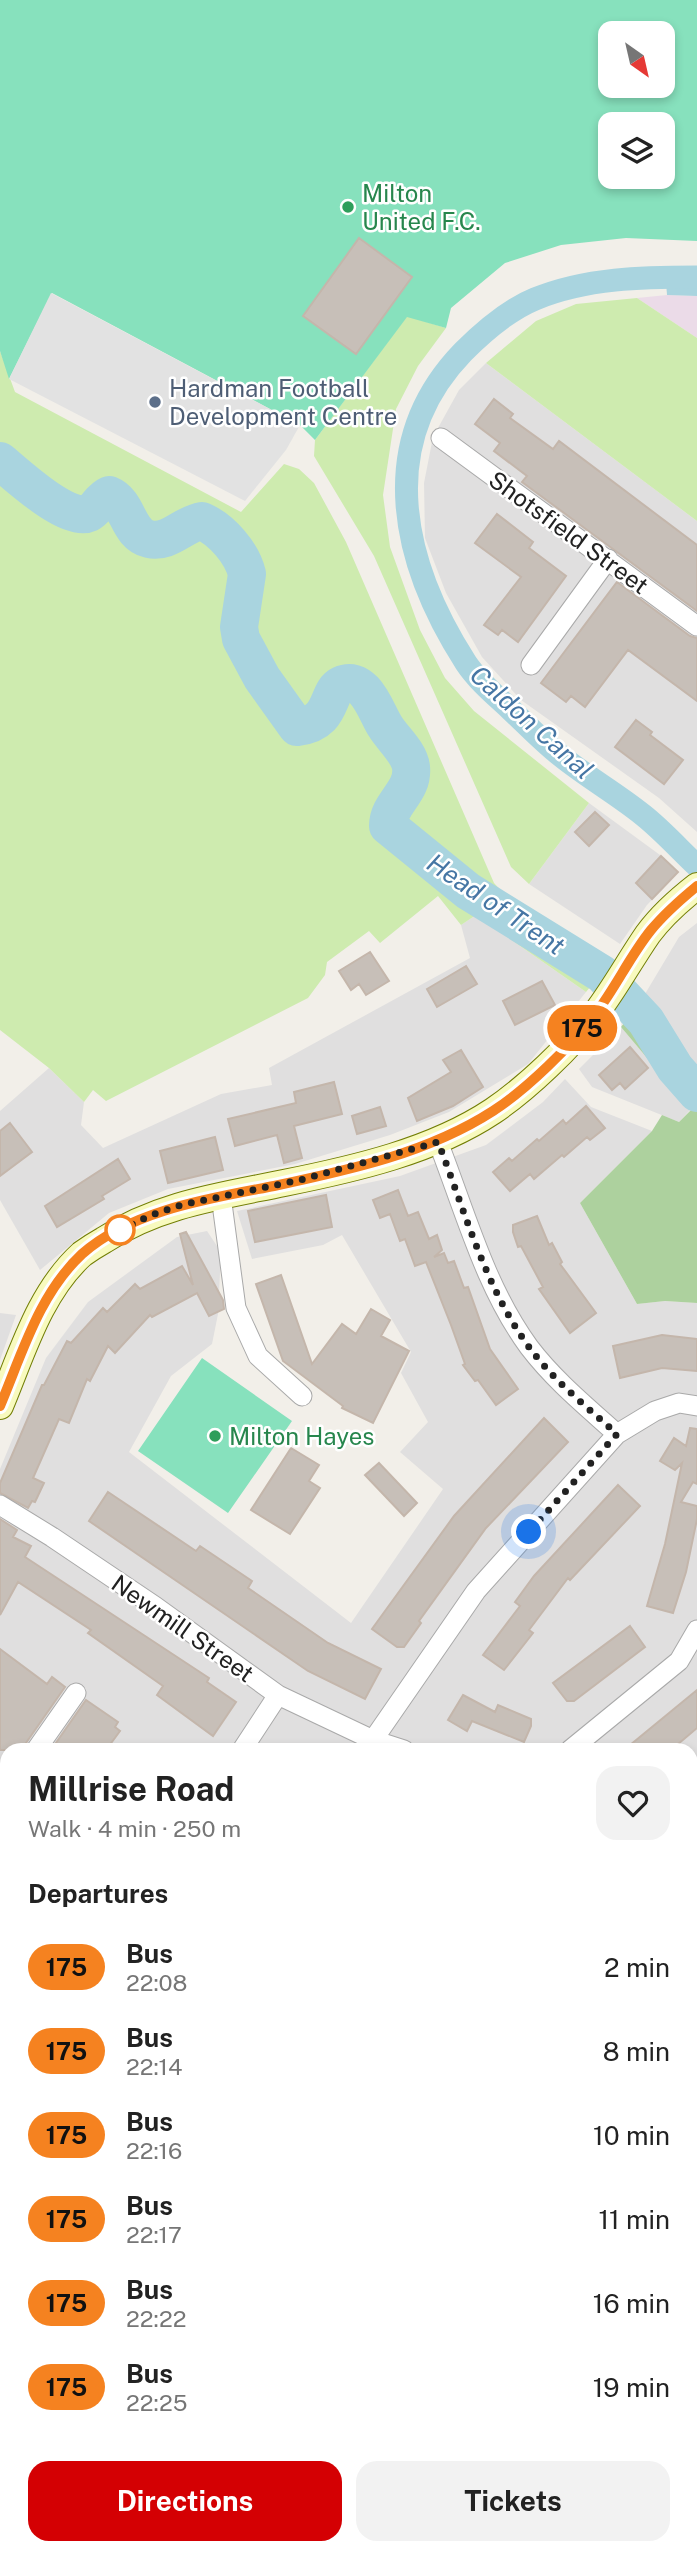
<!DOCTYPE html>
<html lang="en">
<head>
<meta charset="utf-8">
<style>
	:root { --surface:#fff; --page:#f2f2f2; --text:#222; --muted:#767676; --accent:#d40003 }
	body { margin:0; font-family:"Public Sans",sans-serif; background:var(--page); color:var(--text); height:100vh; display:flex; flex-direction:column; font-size:26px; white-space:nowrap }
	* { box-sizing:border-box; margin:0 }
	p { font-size:23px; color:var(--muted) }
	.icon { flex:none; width:38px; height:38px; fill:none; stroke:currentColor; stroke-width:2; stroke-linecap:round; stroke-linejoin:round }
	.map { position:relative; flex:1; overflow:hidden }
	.details { position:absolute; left:0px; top:1743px; width:698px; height:812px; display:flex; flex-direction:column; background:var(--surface); border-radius:21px 21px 0 0; box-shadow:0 4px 10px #0003 }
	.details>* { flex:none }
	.badge { padding:0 14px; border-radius:23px; font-size:24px; line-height:46px }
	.needle { width:46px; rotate:146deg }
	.fabs { position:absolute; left:598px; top:21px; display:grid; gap:14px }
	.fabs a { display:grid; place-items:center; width:77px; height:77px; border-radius:14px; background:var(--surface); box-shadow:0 4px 10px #0003; font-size:35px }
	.you { position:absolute; width:35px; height:35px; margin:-18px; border:5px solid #fff; border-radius:50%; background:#1a73e8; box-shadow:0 0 0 10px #1a73e833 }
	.map>.badge { position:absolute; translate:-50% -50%; box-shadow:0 0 0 4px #fff }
	h2 { padding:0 28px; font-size:26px; line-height:63px }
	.round { display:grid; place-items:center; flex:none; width:74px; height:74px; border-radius:21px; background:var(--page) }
	.summary { display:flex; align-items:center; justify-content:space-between; height:119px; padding:0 28px }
	h1 { font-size:33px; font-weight:700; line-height:52px }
	.button { display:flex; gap:14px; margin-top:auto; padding:14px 28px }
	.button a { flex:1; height:80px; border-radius:21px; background:var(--accent); color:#fff; font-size:28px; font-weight:700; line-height:80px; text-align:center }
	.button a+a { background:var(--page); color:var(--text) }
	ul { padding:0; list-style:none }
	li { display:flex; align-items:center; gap:21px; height:84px; padding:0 28px }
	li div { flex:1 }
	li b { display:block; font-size:26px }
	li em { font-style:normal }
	li .badge { min-width:77px; font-weight:700; text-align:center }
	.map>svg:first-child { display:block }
	.residential { fill:#e0dfdf }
	.industrial { fill:#ebdbe8 }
	.grass { fill:#ceebaf }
	.forest { fill:#add19e }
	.cemetery { fill:#aacbae }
	.pitch { fill:#87e1bd; fill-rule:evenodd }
	.parking { fill:#e2e2e2 }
	.water { fill:#a9d4df }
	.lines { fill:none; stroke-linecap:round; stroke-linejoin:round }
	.canal { stroke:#a9d4df; stroke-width:23 }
	.river { stroke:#a9d4df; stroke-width:38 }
	.building { fill:#c7bfb8; stroke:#c4b6ab; stroke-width:2 }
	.street-casing { stroke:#a9a9a9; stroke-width:21 }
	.secondary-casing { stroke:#727e04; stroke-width:28 }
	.street { stroke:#fff; stroke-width:19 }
	.secondary { stroke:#f8fabe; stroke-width:26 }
	.line-casing { stroke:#fff; stroke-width:16 }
	.line { stroke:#f58220; stroke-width:10 }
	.walk { stroke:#222; stroke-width:7; stroke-dasharray:0 12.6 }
	.leisure-dot { fill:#2e9e5b; stroke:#fff; stroke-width:2.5 }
	.service-dot { fill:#5c6f8a; stroke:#fff; stroke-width:2.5 }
	.stop-dot { fill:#fff; stroke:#f58220; stroke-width:3.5 }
	.labels { text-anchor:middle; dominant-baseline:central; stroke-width:5; stroke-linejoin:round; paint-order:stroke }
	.leisure-label { font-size:24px; fill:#27864d; stroke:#fff; text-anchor:start }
	.service-label { font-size:24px; fill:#4e5e75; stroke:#fff; text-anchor:start }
	.street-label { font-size:24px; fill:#222; stroke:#fff }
	.water-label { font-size:26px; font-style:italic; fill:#4676a4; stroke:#fff }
</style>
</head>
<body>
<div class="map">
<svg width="697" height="2555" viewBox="0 0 697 2555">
	<rect width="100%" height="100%" fill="#f2efe9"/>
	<path class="residential" d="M486,363L697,521V832L659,798L521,700L482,657L446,593L425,538L424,483L433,437L459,390Z
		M589,803L660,855L678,872L647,905L620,944L529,884Z
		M476,915L586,992L528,1064L449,1112L390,1135L295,1164L168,1189L109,1213L40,1270L0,1200V1111L49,1068L84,1102L81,1125L103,1148L221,1094L272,1085L269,1068L470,958L461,925Z
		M697,923V1070L642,999L679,937Z
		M621,1027L691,1109L679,1122L592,1087L579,1069Z
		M565,1079L591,1107L652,1131L580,1203L637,1304L665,1301L697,1303V2555H0V2390L7,2400V2548H691V1750H7V1831L0,1827V1469L46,1358L88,1302L177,1237L207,1231L221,1252L218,1314L212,1344L171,1376L129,1452L351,1623L443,1489L400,1452L428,1422L401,1373L411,1352L342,1235L323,1245L252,1259L237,1211L400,1176L486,1145L543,1102Z
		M0,1313L16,1315L0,1360Z
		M7,1834V2092L0,2088V1844Z"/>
	<path class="industrial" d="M667,295L697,296V338L637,298Z"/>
	<path class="grass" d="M637,298L697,338V521L486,363L536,321L576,304Z
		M407,316L446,328L418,366L396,409L383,495L390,547L420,630L445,678L474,711L589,803L529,884L511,867L374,556L314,456L315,440Z
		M0,351L15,392L241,512L284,464L299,469L314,483L346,542L494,883L521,912L609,964L586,992L476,915L461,925L438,896L380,943L369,931L327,962L325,975L308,998L106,1101L93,1090L84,1102L49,1068L0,1030Z"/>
	<path class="forest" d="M642,999L697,1070V1303L665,1301L637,1304L580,1203L652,1131L662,1115L679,1122L691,1110L621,1027Z"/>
	<path class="cemetery" d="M0,2088L7,2092V2400L0,2390Z"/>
	<path class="pitch" d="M0,0H697V241L626,238L561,245L505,263L451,308L446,328L407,317L315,440L300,425L52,293L9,379L0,351ZM611,33H663V86H611ZM611,124H663V177H611Z
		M202,1358L292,1421L228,1513L138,1451Z"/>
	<path class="parking" d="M51,293L300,425L286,450L245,501L9,379Z"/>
	<path class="water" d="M665,267H697V296L667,295Z"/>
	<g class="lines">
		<path class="canal" d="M697,277C643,277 586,278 535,299C508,310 484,331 463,352C373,445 403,565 466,663C478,681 495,695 510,709C527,725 543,742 561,756C587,777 617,794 643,815C662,830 679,849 697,866"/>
		<path class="river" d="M0,461C16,474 68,523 89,513C97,509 100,499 109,495C129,503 127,534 149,539C169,544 183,524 202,521C222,530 242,553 247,574L239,627L241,639L262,678L297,727C334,723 326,692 341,685C365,674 376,712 385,726C392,738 409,752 411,767C414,792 388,803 388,826L468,891L602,974L646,1021L675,1068L697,1093"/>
	</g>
	<path class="building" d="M359,238L412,277L356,354L303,316Z
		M494,399L513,414L510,418L553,449L559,441L697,545V611L522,482L527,476L494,451L500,443L475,424Z
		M497,514L533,542L529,548L566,576L518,642L502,630L498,635L484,625L521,577L475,543Z
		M617,582L690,636L697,638V701L628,650L585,707L571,696L566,702L541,683Z
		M636,720L652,732L650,735L683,760L664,784L615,747Z
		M595,812L609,825L589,846L575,832Z
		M661,856L678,872L652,899L636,883Z
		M370,952L389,981L366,995L359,984L351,990L339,971Z
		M466,966L477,984L437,1007L427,989Z
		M542,981L555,1005L515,1025L503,1001Z
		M630,1047L648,1068L625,1089L620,1083L612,1090L599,1075Z
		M461,1050L483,1087L453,1106L417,1121L408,1098L451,1072L443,1060Z
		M334,1082L342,1114L294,1126L302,1158L284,1163L277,1135L235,1146L228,1119L296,1103L294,1092Z
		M586,1106L605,1128L590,1140L587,1137L564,1157L562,1155L534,1179L530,1174L510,1191L493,1172L509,1158L512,1161L537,1139L539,1141L563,1120L566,1124Z
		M380,1107L386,1126L357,1134L352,1116Z
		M10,1123L32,1152L0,1176V1131Z
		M215,1137L223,1170L168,1183L160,1151Z
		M118,1159L130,1179L102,1196L104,1199L57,1227L45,1206Z
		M398,1190L408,1216L418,1212L429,1239L437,1235L442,1250L434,1257L444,1253L448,1263L454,1261L464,1288L468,1287L490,1349L518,1389L496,1405L478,1380L475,1381L463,1365L465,1364L451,1325L426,1262L415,1266L405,1239L400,1241L390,1214L380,1218L373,1200Z
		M326,1195L332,1227L255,1242L248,1211Z
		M537,1216L549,1245L552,1243L562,1262L560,1264L596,1313L570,1333L539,1289L543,1287L521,1246L518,1247L513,1232V1225Z
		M186,1232L223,1300L224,1309L209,1316L197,1293L152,1317L150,1315L115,1353L108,1346L90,1381L87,1379L69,1423L59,1419L33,1478L44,1483L35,1502L32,1501L28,1508L0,1493V1483L42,1385H44L67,1341L71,1343L103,1308L107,1312L135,1284L140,1289L182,1266L193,1285L180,1234Z
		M281,1275L312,1364L342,1324L356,1334L371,1309L390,1320L381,1336L409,1351L373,1423L342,1408L343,1406L283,1361L256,1284Z
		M662,1335L697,1339V1371L662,1368L620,1378L613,1346Z
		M544,1418L568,1442L486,1528L419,1621L421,1623L404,1647H397L372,1629L454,1516Z
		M690,1428L697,1429V1484L693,1482L681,1502L697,1506V1519L686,1572L673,1613L647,1606L665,1544L682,1463L675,1470L660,1461L674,1438L686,1446Z
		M291,1448L319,1465L309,1481L320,1488L290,1534L251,1510Z
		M379,1463L417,1503L404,1516L365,1475Z
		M618,1485L640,1506L570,1580L568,1578L529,1630L533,1633L504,1670L483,1655L520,1606L515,1602L534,1576Z
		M108,1492L196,1551L200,1546L252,1581L248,1588L328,1643L381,1669L365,1699L308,1671L89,1521Z
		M0,1519L17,1530L13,1537L31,1546L25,1557L209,1678L207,1682L236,1702L213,1736L157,1695L163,1686L88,1633L91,1630L18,1582L0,1615Z
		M630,1626L645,1647L574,1701H567L553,1683Z
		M0,1649L47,1684L52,1677L65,1687L26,1743L24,1750H0Z
		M697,1690V1728L671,1750H624Z
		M463,1695L495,1712L498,1705L531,1719V1726L524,1742L472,1721L467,1731L448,1720Z
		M86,1700L118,1722L115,1727L120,1731L106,1750H51Z"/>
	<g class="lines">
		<defs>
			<path id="street" d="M441,438L697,626
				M531,665L608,559
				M438,1142C465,1211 485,1287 529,1347C554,1380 587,1407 617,1434
				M221,1196L236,1308L258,1356L302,1396
				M0,1505L52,1537L156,1607L278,1695L373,1740L404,1750
				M373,1740L476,1591L617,1434L655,1411L679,1403L697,1406
				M36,1750L76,1693
				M242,1750L278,1695
				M570,1750L679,1661L697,1630
				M0,1802L7,1791
				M0,1842L7,1846
				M691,1937L697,1941
				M691,2490L697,2496
				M301,2548L306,2555"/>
			<path id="secondary" d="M0,1406C22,1354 39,1293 82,1254C89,1249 97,1244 104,1240C159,1204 222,1196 284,1183C354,1169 433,1151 493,1111C527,1088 570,1047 596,1013C615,988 630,960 648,934C662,915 679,900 697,886"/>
		</defs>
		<use href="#street" class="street-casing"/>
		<use href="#secondary" class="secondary-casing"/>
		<use href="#street" class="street"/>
		<use href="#secondary" class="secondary"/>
	</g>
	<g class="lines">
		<defs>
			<path id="line" d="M0,1406C22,1354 39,1294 82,1254C131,1210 212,1198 274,1186C349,1170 428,1153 493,1111C527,1089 571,1046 596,1013C616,987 630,956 651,930C665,913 680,900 697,886"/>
		</defs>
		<use href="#line" class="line-casing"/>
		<use href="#line" class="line"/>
		<path class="walk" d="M120,1230L115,1233L149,1216L181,1205L300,1180L438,1142C465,1211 485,1287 529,1347C553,1380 587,1407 617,1434L529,1532"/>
	</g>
	<g class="leisure-dot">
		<circle cx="348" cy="207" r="7"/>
		<circle cx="215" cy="1436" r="7"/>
	</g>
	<circle class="service-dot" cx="155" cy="402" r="7"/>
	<circle class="stop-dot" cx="120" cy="1230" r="14"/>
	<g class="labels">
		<g class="leisure-label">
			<text x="362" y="193">Milton<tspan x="362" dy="28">United F.C.</tspan></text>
			<text x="229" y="1436">Milton Hayes</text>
		</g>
		<g class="service-label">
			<text x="169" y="388">Hardman Football<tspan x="169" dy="28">Development Centre</tspan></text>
		</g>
		<g class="street-label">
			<text transform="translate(569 532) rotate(36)">Shotsfield Street</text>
			<text transform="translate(183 1628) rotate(35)">Newmill Street</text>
		</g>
		<g class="water-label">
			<text transform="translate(532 722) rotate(42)">Caldon Canal</text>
			<text transform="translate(496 904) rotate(34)">Head of Trent</text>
		</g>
	</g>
</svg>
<div class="fabs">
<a><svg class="needle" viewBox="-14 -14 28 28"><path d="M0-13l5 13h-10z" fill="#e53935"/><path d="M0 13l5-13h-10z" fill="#767676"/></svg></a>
<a><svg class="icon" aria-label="layers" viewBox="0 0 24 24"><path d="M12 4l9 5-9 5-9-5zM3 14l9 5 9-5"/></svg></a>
</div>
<div class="you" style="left:529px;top:1532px"></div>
<b class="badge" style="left:582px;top:1028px;background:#f58220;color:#111">175</b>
<section class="details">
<div class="summary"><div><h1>Millrise Road</h1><p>Walk · 4 min · 250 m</p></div><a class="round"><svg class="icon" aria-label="heart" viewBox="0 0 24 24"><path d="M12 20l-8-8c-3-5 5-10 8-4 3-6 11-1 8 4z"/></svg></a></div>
<h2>Departures</h2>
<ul>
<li><span class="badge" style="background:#f58220;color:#111">175</span><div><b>Bus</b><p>22:08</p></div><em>2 min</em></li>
<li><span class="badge" style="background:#f58220;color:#111">175</span><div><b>Bus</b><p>22:14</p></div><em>8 min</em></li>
<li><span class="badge" style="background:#f58220;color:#111">175</span><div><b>Bus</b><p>22:16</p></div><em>10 min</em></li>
<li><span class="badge" style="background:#f58220;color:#111">175</span><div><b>Bus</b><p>22:17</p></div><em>11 min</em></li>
<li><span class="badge" style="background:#f58220;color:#111">175</span><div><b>Bus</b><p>22:22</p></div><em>16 min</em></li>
<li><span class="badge" style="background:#f58220;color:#111">175</span><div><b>Bus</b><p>22:25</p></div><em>19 min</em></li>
</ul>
<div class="button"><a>Directions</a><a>Tickets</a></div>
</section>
</div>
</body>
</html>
